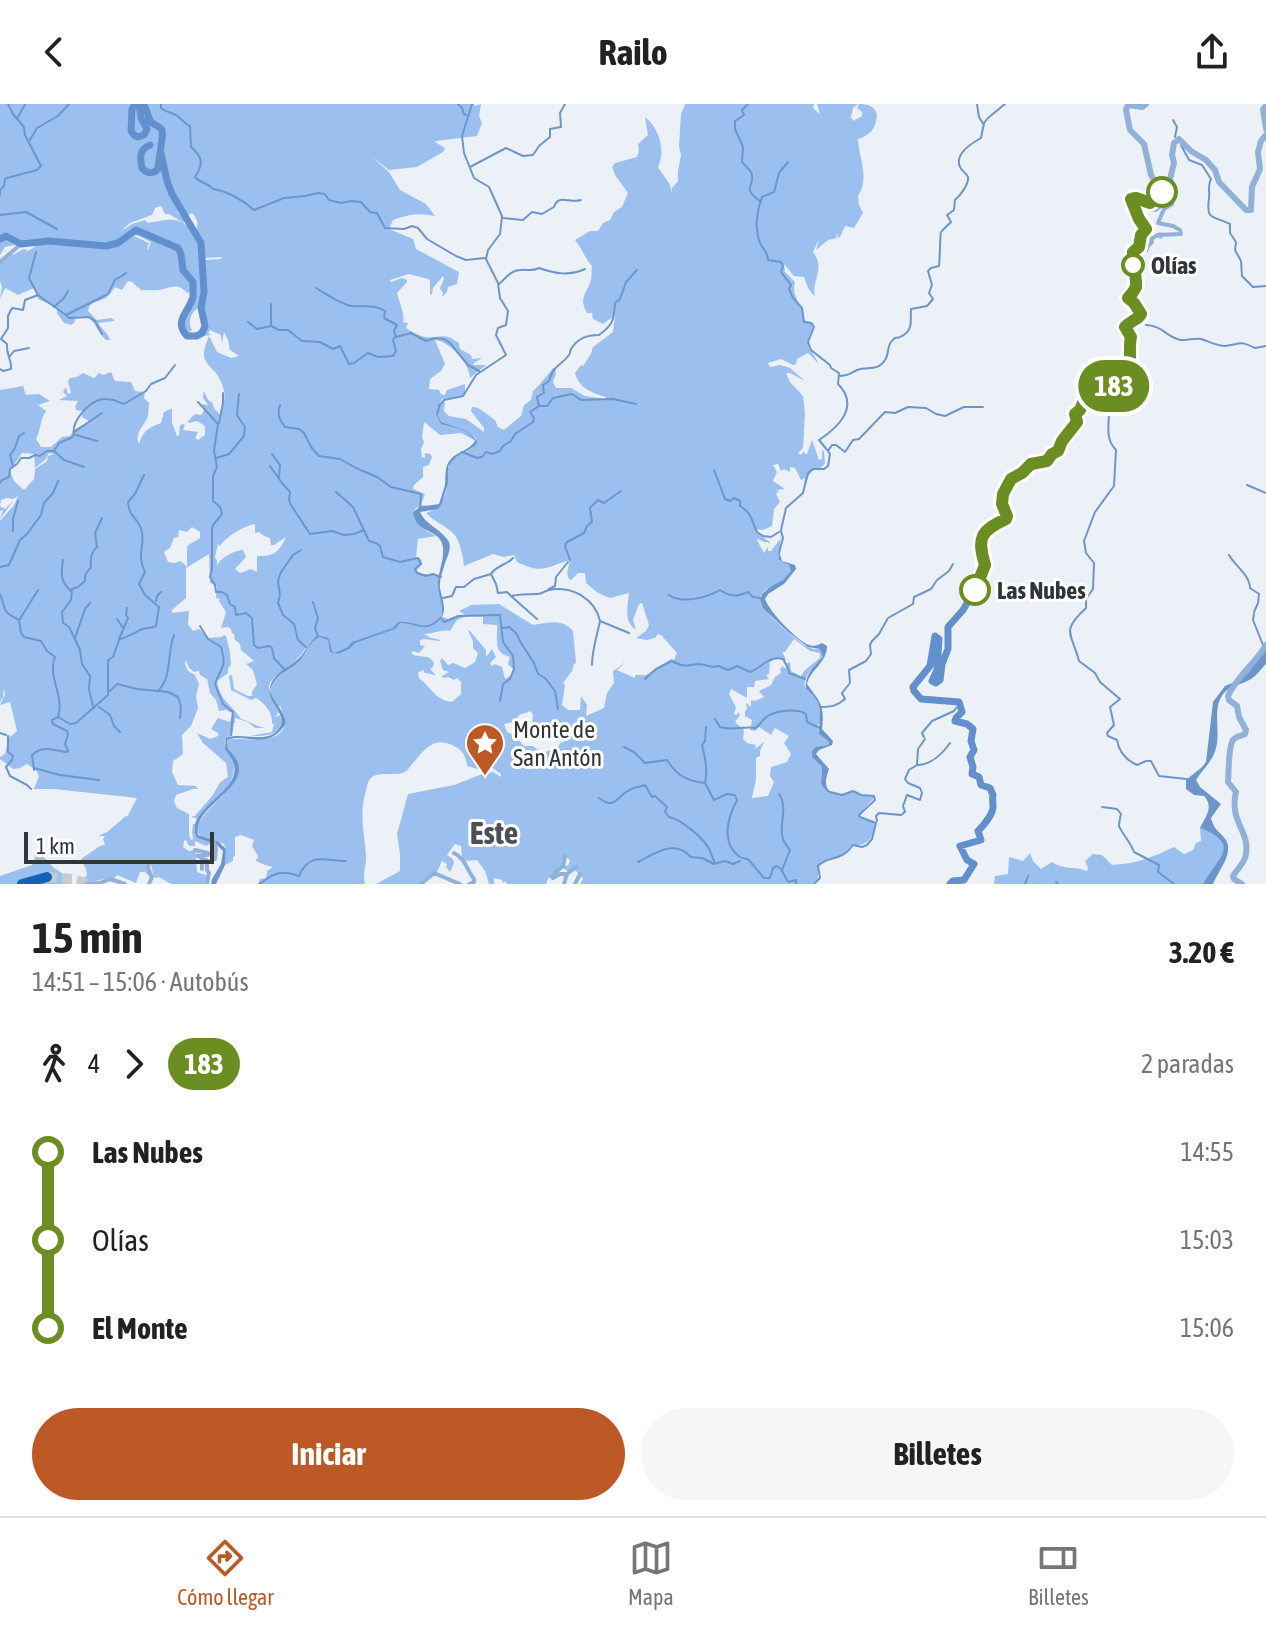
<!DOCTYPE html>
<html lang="es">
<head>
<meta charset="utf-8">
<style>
	:root { --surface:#fff; --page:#f6f6f6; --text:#222; --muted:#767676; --line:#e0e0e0; --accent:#bd5925 }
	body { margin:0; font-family:"Asap Condensed",sans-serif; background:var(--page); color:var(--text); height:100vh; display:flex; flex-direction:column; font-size:30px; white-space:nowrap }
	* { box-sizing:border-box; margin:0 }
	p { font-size:26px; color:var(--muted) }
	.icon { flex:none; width:44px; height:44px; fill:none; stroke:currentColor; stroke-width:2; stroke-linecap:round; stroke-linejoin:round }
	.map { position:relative; height:780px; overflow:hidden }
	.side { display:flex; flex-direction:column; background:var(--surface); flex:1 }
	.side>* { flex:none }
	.badge { padding:0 16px; border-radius:26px; font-size:28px; line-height:52px }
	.scale { position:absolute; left:24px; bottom:20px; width:190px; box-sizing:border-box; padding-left:8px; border:4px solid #333538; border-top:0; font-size:22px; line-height:28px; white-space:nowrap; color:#333538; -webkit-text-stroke:6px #fff; paint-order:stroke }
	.map>.badge { position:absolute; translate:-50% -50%; box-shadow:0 0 0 4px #fff }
	.legs { display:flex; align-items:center; gap:12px; height:88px; padding:0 32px; font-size:26px }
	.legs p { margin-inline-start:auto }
	.headline { display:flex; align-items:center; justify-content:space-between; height:136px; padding:0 32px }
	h1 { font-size:44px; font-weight:700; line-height:60px }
	.button { display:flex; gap:16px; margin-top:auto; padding:16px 32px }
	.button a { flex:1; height:92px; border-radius:48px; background:var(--accent); color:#fff; font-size:32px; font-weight:700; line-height:92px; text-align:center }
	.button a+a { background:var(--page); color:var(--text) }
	ul { padding:0 32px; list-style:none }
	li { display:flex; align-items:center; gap:28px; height:88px; font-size:30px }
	li i { display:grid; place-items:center; width:12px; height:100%; margin:0 10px; background:currentColor }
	li i::after { content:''; width:20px; height:20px; margin:-10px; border:6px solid; border-radius:50%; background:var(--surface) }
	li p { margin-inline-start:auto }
	li:first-child i { background:linear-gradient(#0000 50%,currentColor 0) }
	li:last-child i { background:linear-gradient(currentColor 50%,#0000 0) }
	header { display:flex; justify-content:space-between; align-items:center; height:104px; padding:0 32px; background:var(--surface); font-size:36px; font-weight:700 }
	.dock { display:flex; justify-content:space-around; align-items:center; height:112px; border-top:2px solid var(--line); background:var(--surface); font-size:22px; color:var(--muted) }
	.dock a { display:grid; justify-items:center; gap:4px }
	.dock .current { color:var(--accent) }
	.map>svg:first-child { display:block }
	.green { fill:#9bc0f0; fill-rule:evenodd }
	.water { fill:#6c96cb }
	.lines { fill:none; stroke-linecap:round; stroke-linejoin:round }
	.stream { stroke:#6c96cb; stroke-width:2 }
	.motorway-tunnel { stroke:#c6cbd1; stroke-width:10; stroke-dasharray:10 5; stroke-linecap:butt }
	.pedestrian { stroke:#91b1d9; stroke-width:3 }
	.minor { stroke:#91b1d9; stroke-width:4 }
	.tertiary { stroke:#91b1d9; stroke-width:6 }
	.secondary { stroke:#6190cc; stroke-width:7 }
	.motorway { stroke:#1362b7; stroke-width:10 }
	.line-1-casing { stroke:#fff; stroke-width:18 }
	.line-1 { stroke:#6b8e23; stroke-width:12 }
	.stop-1-dot { fill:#fff; stroke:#6b8e23; stroke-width:4 }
	.labels { text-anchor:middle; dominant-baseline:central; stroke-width:6; stroke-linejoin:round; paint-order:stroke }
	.stop-label { font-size:24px; font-weight:bold; fill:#333538; stroke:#fff; text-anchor:start }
	.poi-label { font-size:24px; fill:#333538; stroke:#fff; text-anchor:start }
	.district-label { font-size:32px; font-weight:bold; fill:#4d5156; stroke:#fff }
</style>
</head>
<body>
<header><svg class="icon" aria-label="back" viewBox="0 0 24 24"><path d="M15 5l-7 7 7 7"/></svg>Railo<svg class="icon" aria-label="share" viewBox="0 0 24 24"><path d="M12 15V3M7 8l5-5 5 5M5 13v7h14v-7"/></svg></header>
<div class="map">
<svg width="1266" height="780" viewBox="0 0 1266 780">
	<rect width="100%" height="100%" fill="#ebf1f7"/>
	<path class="green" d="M0,0H138L141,15L147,29C148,23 141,8 140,0L146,3L148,14L155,21C151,15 150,6 145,0H474L475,2L481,0L479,12L482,19L477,32L436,37L435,38L445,44L443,48L417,63L389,66L372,53L389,68L400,86L426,100L435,112C419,109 410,110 393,116L389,125L413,135L416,145L459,168L457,180L448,183L447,188L442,193L443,189L440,184L444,175L443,172L433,184L432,190L430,191V177L428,175L409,170L390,176L391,178L402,174L407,176V178L397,189C399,198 405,209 403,218L408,219L406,224C411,227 419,232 425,233C441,235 442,227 459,239L460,245L471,251L472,255L482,254L474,259L473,261H486L470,274C470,260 450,237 435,236L445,260L441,267L430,275L429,285L439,286L441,290L445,291L447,286L465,280V289L458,294L442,295C438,301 434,310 439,315C437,308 439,301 445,297L444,307L449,312L466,315L484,328V324L471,307L472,303C481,303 487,311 495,316L498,323L504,326L521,312L524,301L531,296L533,287C536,285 551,267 553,264H555L556,270L553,278L556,284H571L585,292L606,295V293C592,289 579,284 575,269L581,261L583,262L591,250L593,243L613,228L615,211L603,220L593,215L592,209H587C578,193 587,190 591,176C592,172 591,167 592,162C585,155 582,144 575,136L590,127H598L603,119L610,116L614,108L622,103L628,89L615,71L612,63L615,59L637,53L639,46L638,40L648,31L645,13C659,24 666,46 658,63L670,81L672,89V84L678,77V67L681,51L679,43L681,10L685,0H814L813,4L820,10L817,0H858L853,4L851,13H848L852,14L853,17L862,12V8L857,4L859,0C868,0 875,2 877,11C876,25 870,31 858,35C859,55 870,74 858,92L859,101L863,109L854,124L845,122L840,133L839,134L836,129L837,134L828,136L816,146L819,135L813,148C826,164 811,177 815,193L808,184L804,173L794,172L784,160L785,168L795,178C790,193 804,200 804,216L814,219C805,247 806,236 819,260L808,249L797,255L796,260L793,261L781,255L768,259L770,263L780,261L790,264L805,277L790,269H786L790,278L803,292L805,309L803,344L798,349L801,351L804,347L805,350H807L812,336L819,356L822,355V346L824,347L825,359L822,363L812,367L804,379L805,374L801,376L795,364L790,363V368L784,365L781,367L778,360L773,361L777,368L773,377L785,385L776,386L779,387L776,390L780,398L774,405L772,422L763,426L755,425L756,428L770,438L769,440L768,438H764L758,435L757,436L764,449L768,443V447H771L780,435L781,427L779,456L789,461L792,467C789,470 787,474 783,476C776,482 761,484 760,495C760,506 798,538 808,543C814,546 815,545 821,545L823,553C816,559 800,575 806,585C808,587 810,588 812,589C820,598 823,608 820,619L818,620L819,630L829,638L828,641L815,643L812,647V653L822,663L821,680L826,687L841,691L852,687L863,692H872L874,694L859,710L860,714L875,718C874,733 868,743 852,741L843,751L821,758L818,763V775L813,780H580L583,775L574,765L569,768L563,764L565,761L568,762L570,756L566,753L565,751L564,760L550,770L546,780H507L505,777L503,779L502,776L494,774V780H489L485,767L477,756L464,757L462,754L461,742L455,740L447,751L453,755L454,759L450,768L446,763L447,760L442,757L437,768H433L420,780H376L400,767V750L397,730L408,690L454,681L482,670L493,668L501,673V670L487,660V649L484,643H473L474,645H479C482,649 482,654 479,658L481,666L467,662C466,653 463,646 454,642C435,632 426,643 414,658C413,659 407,667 405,668C395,673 377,666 370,675C367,679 367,683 366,687C359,709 364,728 366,750C367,761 362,768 365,780H258L260,775L266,774L267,767L273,763L265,761L256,757L258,752L252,742L254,736L241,731L235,733V752L233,753V757L225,761L226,745L224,740C215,735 201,737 196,726C204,697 262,676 228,645L227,636C238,632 280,644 285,620C286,615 281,606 280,601L279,604C259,579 280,572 297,559C306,552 308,541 318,533C307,538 305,548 296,556C273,577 258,575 279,608L275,613L280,611C286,632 265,632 250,632L272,628L274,619L272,621C273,609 266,600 256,594L251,596L231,586L229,572L232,571L234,585L248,592H252V588L257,580L253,566L246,560L254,557L241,546L240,540L235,536L234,530L232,529L231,525L228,523L221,524L226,508L219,497L220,495L216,494L217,482L210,479L209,450L186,464V494L172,506V509L189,507L188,520L193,527L199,525L209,534L222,533L224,531L226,532L230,548L231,561L228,564V569L217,577C220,598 232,600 241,615C250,617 256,623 265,624H255L248,618L235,614V619L232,620H234L232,632L226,634C222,650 235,649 234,663C234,686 209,698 197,715L191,712H195C200,705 210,696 214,689C220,679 218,679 228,673L226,659L203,639L197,629L210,635L218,632V629L211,625L218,614L230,618L232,609L226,606L219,607L216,596L210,589L207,575L200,571L199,567L194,568L189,564L186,556L185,560L188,567L195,571L199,580L196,592L198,604L191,622L182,631L183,650L173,657L172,668L178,681L196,682L198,685H193L176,691L174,697L177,704L189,710V730L191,736L193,735L192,728L193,720H195L194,726L197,734L213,739L215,742L212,739L206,742L195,737V742H189L186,736L184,737L183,743L189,747L195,746L196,750L199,749L196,754L197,768L208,772L206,780H171L159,773L157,774L154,773L150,756L147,760L151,774L145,768H140L136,779L117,771L114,775L113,773V775C102,773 94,780 81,777L87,771L86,765L81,755L100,742L105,741L103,735L105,732H98L107,728L126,712L127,713L137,694L54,685H34L39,672L36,666L27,660L20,664L13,665L0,655V653L5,650L9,631L10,633L17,627L10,598L0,601L5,590L4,585L3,593L0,598V417L14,401L18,392L13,395L7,394L1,396L0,402L5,405L14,396L0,415L3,406L0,407V286L23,282L26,291L39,290L50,297L38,301L46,307C40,316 41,325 36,335L41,343H51L62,333L70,332L74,326L89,317L82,313V307L76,306L75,303L78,297L59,296L67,292L63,288L66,283L68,290L71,289L68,277L70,274L77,273L83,269L94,274L99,269L103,271L111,268L115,277L131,278L135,287L145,288L144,294L149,299C149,302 148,309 148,312C144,323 134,328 139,340C143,327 148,324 161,319L164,308L170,305H172V319L177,332L179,331L180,321L185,320L183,326L198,328L195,334L198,336L205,331V322L197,317L189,319L188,317L195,310L201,311L205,305L202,300L208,301L203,294L204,287L208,296L212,298L214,304L220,311C227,296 226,282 215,268C211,264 205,258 204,252C203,246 207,238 209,232L217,248L231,254L239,252L230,246L228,236L224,228L222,239L221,231L210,226L208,230H211L210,231L199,233L204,228L206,223L203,204L205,188L203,156L221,155L222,153L203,154V140L196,126C199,120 197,114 192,109L188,111L178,95L177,97C169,82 167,68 163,51L166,77L182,111L175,106L185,115L184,119L169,110H165L161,102L155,104L152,111L130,119L120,128L132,120L145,116L148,119C162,117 177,111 188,123C192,127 194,131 198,133L201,140L203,185L201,207L200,203C191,207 187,218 192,226L189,228L192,231L202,224L201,209C204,221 206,237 187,230L183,217C187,205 200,186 191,173C189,169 184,167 183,163C180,156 183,150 179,143L138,125L134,126L119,137L110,141L39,136L5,143L0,151ZM424,318L440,331L461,329L474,336L472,331L476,335L475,342C467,348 454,351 449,360C447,364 448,369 448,373C447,390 443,404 426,409C433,417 445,421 453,429C460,436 463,453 464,462L493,450L504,453L514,451L517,458C543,470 544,464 570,456L567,469L569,475L571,476L578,469H585L586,479L598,489L610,494L629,489C627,505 624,518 636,526L633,516L639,500L642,499L649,521L646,527L636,534L647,536L655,534L658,530L661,531L677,549L674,556L671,555L646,571H635V574L617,566L622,562L625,556L622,561L613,567L614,579L607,589L604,604L586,612L587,601L581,592L580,606H568L562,601L565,581L563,579L572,567L574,560L576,559L573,527C562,514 548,519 533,521L499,500L471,501L459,507L465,511H457L448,515L443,513L434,520L442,511C443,498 437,486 439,472C431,469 423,472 416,467L422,460L421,455L416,453L418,435L436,432C426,427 415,421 413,408L416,404L433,402L421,401L425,390L413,385L414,381L423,373V363L429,361L432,353L430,350L425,349V354L422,353L421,345L424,338L422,333ZM22,349L34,350L35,364L46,355L49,349L54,350L48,352L47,357L35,365L34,375L24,386L14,377L10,367ZM255,420V429L259,428L264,432L270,434L271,441H274L286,433C279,448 274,453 257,452V468L251,465L240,469L235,465L246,453L243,446C234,446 219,455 217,462V457L215,453L218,440L220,442C227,432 243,422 255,420ZM192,423L200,428V434L187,442V463L181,457L174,459L168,458L164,448L170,444L174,434L178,433L179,426L187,428ZM467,512L483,513V520L497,521C498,534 492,549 510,553L508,560L513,565L511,571L505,575L502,563L495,560L492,562L490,559L496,553L492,545L486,553V546L470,527H468L473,537V544L478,549L475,558L465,564L453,559L448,561L442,554L440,557L443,566L449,568L442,572L443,574L448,573L454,576L457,574L461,578V590L452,598C435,596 432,584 419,574L418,569L423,566L425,569L436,571L430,565L433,563L434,559C429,549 421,555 412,550V547L419,549L425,542L420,541V536L424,535L439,537L441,536L431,534L424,530C434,530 441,525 450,527L457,516ZM794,535L810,547L820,549V554L805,566L800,573L797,570L791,567L790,558L785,560L787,563L784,564L783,562L780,565L781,569L775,573L771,581L759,587L764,593L755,597L751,596V603L746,599L747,605L745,607V612L752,616L750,626L755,627L759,623L771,631L775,624L789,632L784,639L791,650L787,658L771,663L770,672L774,678L768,692L752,694L756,675V654L760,652V647L764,638L755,645L756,641L747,639L743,635L744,626L735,618C737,614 741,613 739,608L736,611L734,610L736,603L729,590L731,585L747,594V583H754L755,577L769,575L766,571L769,570L770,558L774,556L773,554H782L785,558L786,555L782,548H785ZM531,607L533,611L532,620L540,622L562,636L570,629L562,640V637L557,644L542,649L533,642H524L514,631L507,628L504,620L514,618L519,611Z
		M136,128H141L179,146L180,165L192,177V187L187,189C179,180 174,182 164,185C157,187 150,186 143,186L142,187L132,178L128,177L122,186L115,183C113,186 111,189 108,192C101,199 90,195 88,207L97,216L111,214L114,216V217L98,219C102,226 108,228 110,236H106C95,226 94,208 76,213L74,219L71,221L64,219L57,209V204L38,195L34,184L18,191L5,184L0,195L2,183L0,177V161L11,148L13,151L23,145L28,146L23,150L36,142L30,141L41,138L106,144L124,138L134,132L149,139L147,145L148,146L151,138C136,131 138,128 123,137Z
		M1200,724C1244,741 1217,752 1203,780H994L995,772L1008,770L1009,754L1010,753L1023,757L1030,749L1033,757L1041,765L1052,758C1062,766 1075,762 1087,767L1088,764L1085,757L1093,750L1102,751L1112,761C1136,760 1153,753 1174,743L1184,750L1193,746L1196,739L1201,737Z
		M39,748L53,763L66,772L72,780H0V772L32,761L35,754L34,750Z"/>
	<path class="water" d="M439,299L441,300L438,311L441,318C455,324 468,323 477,338L475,342L456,353L448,362V379L442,399L438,405L420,408C426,421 439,424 447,435C453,442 448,451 445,459C443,467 439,476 440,484C442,497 450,509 436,519C423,529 414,518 400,519L395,525L355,539L349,545L338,550L330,548L328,536L319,533C310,539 308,545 302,554C291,568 276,567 270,586C273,598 282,604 285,615C286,620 285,622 281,626C264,645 245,629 227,636L228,645C267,681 190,699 198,731L219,738L226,745L225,761L216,780H211L212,775L221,760L223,747L216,740L197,734C179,702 262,684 225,646L226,634C241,628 263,639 276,628C293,612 265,599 270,583C274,567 292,563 301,552C307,545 309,538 317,532L326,533L329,535L332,547L335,549L348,543L352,538L393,524L398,518C418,516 424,531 442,511C443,500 438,490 438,479C438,466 449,446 439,434C429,424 416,427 413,408L420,403L439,400C441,394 443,387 445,381C446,373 444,363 450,356C457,347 469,347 475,337C466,323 455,324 441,320L436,310Z
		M779,447L782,457L795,461L796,465L784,480L768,490L765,495C769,507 797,537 809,541C815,543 817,541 822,539L827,542C827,559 810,566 807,580C820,598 825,601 822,625L833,637L832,641L819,646L816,650L829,665C826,674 823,682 831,688L830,689L826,687L821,680L822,663L812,653V647L815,643L828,641L829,638L819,630C819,609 825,600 806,585C804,572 814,561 823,553L820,545L808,543L788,528L763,504L760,496L762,490L770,483L783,476L791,467L789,461L779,456Z
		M1266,543V560C1260,566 1255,574 1247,577C1240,581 1230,582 1225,588C1211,602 1221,627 1216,644C1213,657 1203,665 1196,676L1200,683L1221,700L1211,714C1215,728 1219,726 1226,736C1234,750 1218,767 1213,780H1203C1217,753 1243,741 1200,724C1206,712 1214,703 1204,692L1194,691L1186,685V676L1202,663L1206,658L1213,598L1225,582L1237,577L1248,569Z"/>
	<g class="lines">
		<path class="stream" d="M161,0V4C166,8 169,8 174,10C179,12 184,19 190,22L191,43C202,52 204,60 195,73C200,79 208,79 213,85C227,87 243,96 254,106L284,94L305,92L318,89L325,90L329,96L341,99L351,97L361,98L370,108L377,109L385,124L404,125L412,122L418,124L427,135L456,152L466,156L485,154
			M458,0L462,4L464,10L466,11
			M748,0L742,6L744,11L735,17V25L743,43L742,58C745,62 749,64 751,68C757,83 739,82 761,98
			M977,0L979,13L984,21
			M18,13L25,0
			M1173,16L1177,23L1175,33
			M30,36L37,24L58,12L69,0
			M1181,41L1189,56L1202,61L1211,75C1207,83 1210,86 1209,94C1206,117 1212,111 1230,120V129L1236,138L1235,146L1241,157L1242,172L1253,183L1266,182
			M788,58L779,69L774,88L762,93C757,108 754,123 760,139C764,147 768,148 768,156L781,158L783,162L781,168L791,181L789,185L793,194L802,204L804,218L811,219L814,223L808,238L811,246L830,261L831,264L839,269L838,280C860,302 839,323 819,336L828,347
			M470,63L506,44L523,52L533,51L539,42L550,33V25L561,23L560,9L565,0
			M0,91V86L4,82L5,75L7,74L37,66L41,62L25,31L24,23L13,10L8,0
			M0,111L26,108L57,125
			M503,114L523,116L532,108L542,110L554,103C559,89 570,100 581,96
			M36,148L29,174L38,191
			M499,180C505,175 511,166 520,166C528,165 531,168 539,164C556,170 569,172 585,165
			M316,184C325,189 342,201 352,202C364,203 374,200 385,207L384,214L397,221L394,227L396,233L411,229L426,237L435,234L444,235L450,239L468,261L479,267
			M54,203L64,194L68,187
			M66,211L69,214L89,213L95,217L102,230
			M248,218L257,225L271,222L279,226H288L302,237L320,238L333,245L340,242L349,260L354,259L368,249L378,253L393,252L396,247L393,236L395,233
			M1146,221C1161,221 1168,234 1181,236C1187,236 1195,234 1201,235C1208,237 1217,242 1225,242C1241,240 1239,236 1255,244L1266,242
			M271,222V200
			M10,252L14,247L29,244
			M0,265L3,267L11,265C12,256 6,251 7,240L1,235L8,224V212L12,204L23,206L25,196L38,191L66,211L108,190L115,176L126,169
			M840,272C851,271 848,270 857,266C868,262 877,268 885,256C889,251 887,243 891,238C896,231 895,236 902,232C914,226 910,215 911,205L927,202L933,195L929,189L932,181L928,167L931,164L939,162C940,154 940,130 941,128C944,124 948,121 951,118L947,111L954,106L955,96C960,92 969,80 968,73C967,69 962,68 960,63C954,50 972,39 981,34L984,19L988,14L1005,0
			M198,298L218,320L214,347L217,363L213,372V397L220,403L222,410L213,421L212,425V465L210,473L215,481L216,488H222L227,491L230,500L235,503L236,511L246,509L252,514L254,541L258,544L269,542L272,544L274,554L285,566
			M1100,300L1109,308C1109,322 1105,335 1116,346L1114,382L1095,408L1084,437L1086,449L1094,459L1093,485L1086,495V504C1060,528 1072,529 1079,557L1095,569L1100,578L1120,595L1110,603L1114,621L1107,629L1108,632L1117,636C1119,648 1126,656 1137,661L1146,657H1151L1159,672L1187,675
			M280,301C277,310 279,315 285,323L299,325L304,329L311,343L319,352L340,355L356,364L377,373L391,383L421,390L420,404
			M439,302L444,296L463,292L476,271L506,251L496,231L498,224L506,221L508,207L500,194L498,179L486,155L488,146L500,130L502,112L489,83L474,74L464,49L462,32L472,0
			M540,302H547L553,294L572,290L581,296L613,295L636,300
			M219,319L223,299V289
			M74,328L102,309
			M76,331L97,337
			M54,347L59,339L71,334L74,331C71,318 87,300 99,296C108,293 117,297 124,300L146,287L151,280L165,274L175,261
			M462,348L477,354L482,353L486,348L492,350L500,347L503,342L511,337L515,330L533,318L534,314L530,308L539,302L537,293L544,289L543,281L549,277C553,261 560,263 569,251C570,250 570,247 571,245C578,234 587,231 599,231C613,221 614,216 615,199L620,195L626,178L637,166
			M272,350L280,361L279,374
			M216,354L229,350L244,332L245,323L237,311L239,290
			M13,362L10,351L15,344L19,332L24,329
			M270,362L282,379L290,388L289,396L291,401L310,430L332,427L344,431L354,430L364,426
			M714,366L725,395L730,397L734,394L740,397V402C753,410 751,416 757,428L763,432L771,433L779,428
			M0,379L2,376L9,373L10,365L17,360L21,354H29L35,351L40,352L47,347H54L64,356L84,363
			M1247,381L1266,389
			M336,388L353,403L369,437L376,439L380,442L383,453L400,458L418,454L421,460L415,465L417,469L426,472L433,470L441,473
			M781,426L786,404L803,389L808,369L813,365H824L828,362L830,350L828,347L832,341H836L845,348L853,336L859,335L885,308L895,309L908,303L926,304L936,310L945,312L964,303H983
			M13,427V415L18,397
			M301,446L293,451L281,468L278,477L280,491L278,499L283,511L294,520L298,536L306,543
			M779,449L783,434L781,427
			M1229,451C1235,462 1250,471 1250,484L1259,490L1258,499L1254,508
			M63,456C61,469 60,478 71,487
			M570,456L565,442L567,438L584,429L587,422L592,418L590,404L598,396L604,399L621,387
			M0,463L9,461L20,436L27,430L41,411L44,399L53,389L58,377
			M491,470C495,462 507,461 513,454
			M549,485L555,482L556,473L568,458
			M0,490C7,507 0,506 19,516L21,529L24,533L41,537L47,547L55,553C47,572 65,593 58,613
			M669,491C682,500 706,494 720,486C730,493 737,493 748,488L753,493L760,494
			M511,492L537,515
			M443,494L452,492L456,483H464L474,475L491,470L496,480L498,489L507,488L511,492C521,490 528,490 537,490C543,490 544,487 549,486C572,481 595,495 600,517L629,529
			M156,497L157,492L161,488
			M313,498L318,514L315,524L318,533
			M1254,510L1253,516L1263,541
			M441,514L444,518L459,512L500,511L503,538L513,552L514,565L510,575L503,580L500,597
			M20,515L38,486
			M117,515L123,524
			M200,522L208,535L221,543C227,564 221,563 215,580L223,600L233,608L231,631
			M503,524L509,523L516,529L521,539L534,559L538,570L545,574L555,587L558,605
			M75,534L85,505L90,499
			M119,535L128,514L126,511L127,504
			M592,561C592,546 597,532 600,517
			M645,575L656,565L672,557C685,564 686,561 699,560C708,560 708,565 719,562L728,566L737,562L750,568C763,563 769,551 783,555L788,564L789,569L805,575
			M159,586C172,573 167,548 174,531
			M110,587L117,580L137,585L168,588L178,593L181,602L180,614
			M93,602L89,585L90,572L82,560L80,546L72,529L69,523L63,519L62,508L71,496L72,485L78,483L85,477V471L91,463C90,455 91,448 97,443L95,429L102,414
			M99,603L110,611L114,622L120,628
			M821,603C831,603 837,602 845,595L842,589L850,579L849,566L866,557L871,550L870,541L872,537L879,530L888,514L913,500L914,493L931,485L937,476L949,467L953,460
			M715,615L720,623C733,627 743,622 756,624C759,621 762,617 765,614C774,606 797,604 806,610L807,618L820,624
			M0,629L6,631
			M8,632V648L13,652L12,656L6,663L10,672L27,681L31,685
			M924,633L922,629L932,617L954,607L956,604
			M624,643L634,648L645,659L667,656C677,672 687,677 705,679L714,696L727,690L735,691L737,696C728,713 720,739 740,753
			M917,660L918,645L925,635
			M34,664L60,671L99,676
			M34,666L32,651C43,641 52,646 66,648L68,647L65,640L68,630L67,627L53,620L52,616L58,613L70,620L76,619L108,591V556L113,553L119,536C126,533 133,530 140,526C146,523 150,525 156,522L159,503L145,491L139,480L145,468C136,450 145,443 142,428C139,413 129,415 128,398L135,390L144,371
			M705,679C708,665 705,654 702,641L705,637L706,623
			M779,690C789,705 778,720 783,735C783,737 789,745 790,746L782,766
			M599,694C613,705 615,696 626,688C631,684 639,683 645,681L652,693L655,692L667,703L665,708L669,713C681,715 706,736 710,747C712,751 713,756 715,759
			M1102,703L1117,705L1121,710C1120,714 1119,718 1119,722C1121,728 1131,739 1134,748L1159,761L1158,768L1174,780
			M877,717L876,712L879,709L901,711L905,708L903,702L907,691L920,696L922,689L920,684L908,679L905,675L909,666L917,661C931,661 943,649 950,639
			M742,754L748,755L764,774H770L773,764L777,762L781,765L788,778L796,776V780
			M638,758C656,749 674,735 691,753L702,754L714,760L725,757L733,760L740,757
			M1056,778L1058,780
			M260,780C274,768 282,766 299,772C310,747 325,757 346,757
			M814,780L820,774L818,762C828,751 840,759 853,741L862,743L867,741L872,735L876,719L860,713L859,711L875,696L874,692L861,691L853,687L842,691L830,688
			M1025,780L1028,772"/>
		<path class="motorway-tunnel" d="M47,773L72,775L90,780"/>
		<path class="pedestrian" d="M1159,130H1161V133H1160Z"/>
		<path class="minor" d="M1136,148L1146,147L1148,142L1152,138L1151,135L1158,131L1181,130L1180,126L1173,122L1158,119L1164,105L1172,100L1175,89
			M0,158L21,140
			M214,739L216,745L215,755
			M195,746L208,749V751L198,752L202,754
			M454,749C465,754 467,766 474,775V778L469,780
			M202,765V754L210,758L213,756V752
			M567,770L576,763
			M86,780L100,779L110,775L125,780
			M149,780L152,773L148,764L149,758
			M207,780L209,769L207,766V758
			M421,780L434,769L460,780
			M564,780L567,770H560L553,774L551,772L563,762L565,752
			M575,780L580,770"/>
		<path class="tertiary" d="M1266,2L1263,5L1266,25
			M1135,101L1140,99L1147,103L1155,105L1168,96L1173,88L1170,75L1174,59L1172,51L1174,39L1179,35L1191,47L1206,56L1215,66L1219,78L1246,106H1251L1252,83L1260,65L1258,48L1261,37L1266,31
			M1135,101L1131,97L1132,94L1150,99L1162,89L1151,71L1144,40L1130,26L1126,6L1128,1L1142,3L1146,0
			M1242,780L1234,775L1233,772C1237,765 1245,759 1246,750C1250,727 1229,718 1236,688L1228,678C1229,668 1228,643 1233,636C1236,632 1241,632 1245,630L1246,626L1239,613L1237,602L1229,596L1228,592C1237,572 1255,560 1266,541"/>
		<path class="secondary" d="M135,0L132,5L131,27L134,31L138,33L144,31L147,25L141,14L139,0
			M143,0C148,6 147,12 151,18C154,21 160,22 162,26C164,28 158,59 158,65C153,70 147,70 142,64C140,54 139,45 150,41
			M0,135L6,132L21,140L49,137L106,142L118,139L136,126L178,144L181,150L183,166L193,178C193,181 193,190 193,193C189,208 173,217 187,232H197L202,229L205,222L201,204L204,188L201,139L172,90L167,77L161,49
			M950,780L953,777L964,776L974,760L967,756L960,742L981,736L978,727C984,721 994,709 993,701C993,697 992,694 993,691L990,684L981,681L979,673L972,670L973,663L970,653L974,646L971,637L973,625L967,620L955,617L956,614L962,608L959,598L921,595L914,587L913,583L930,562L935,532L939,535L937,566L932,577L936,579L940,576L942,560L948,545V523L963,506L977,482L985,465V461L980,443L987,425L1006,415L1007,412L1002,400L1003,390L1011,375L1031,360L1047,357L1052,350L1058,347L1059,341L1077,318L1075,310L1080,306L1092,281L1113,282L1133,289L1137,288C1137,284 1134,280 1133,275C1130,267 1129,241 1131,233L1125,223C1130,218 1138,216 1141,210L1134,199L1128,194C1131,191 1134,187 1136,183C1137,179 1133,155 1133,148L1139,143L1141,131L1146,125L1139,115L1135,101"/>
		<path class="motorway" d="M22,780L47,773"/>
	</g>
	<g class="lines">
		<defs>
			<path id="line-1" d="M975,486L985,461C977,434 980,427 1006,415L1007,412L1002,400L1003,390L1011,375L1022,369L1031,360L1047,357L1052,350L1058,347L1062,337L1077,318L1075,310L1080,306L1090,282H1113L1127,288H1137C1137,284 1134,280 1133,275C1130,267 1129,241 1131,233L1125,223C1130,217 1138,216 1141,210L1134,199L1128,194C1131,191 1134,187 1136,183C1137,179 1133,155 1133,148L1139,143L1141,131L1146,125L1139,115L1131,95L1136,94L1150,99L1160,92L1162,88"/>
		</defs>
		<use href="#line-1" class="line-1-casing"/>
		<use href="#line-1" class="line-1"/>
	</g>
	<defs>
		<symbol id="sight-pin" viewBox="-11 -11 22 30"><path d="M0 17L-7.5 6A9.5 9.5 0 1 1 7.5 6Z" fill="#bd5925" stroke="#fff"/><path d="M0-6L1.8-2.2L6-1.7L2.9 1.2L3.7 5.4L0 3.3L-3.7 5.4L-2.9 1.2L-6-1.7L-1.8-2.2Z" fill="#fff"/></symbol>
	</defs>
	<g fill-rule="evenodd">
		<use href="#sight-pin" x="463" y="617" width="44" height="60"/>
	</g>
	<g class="stop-1-dot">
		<circle cx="1162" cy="88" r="14"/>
		<circle cx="1133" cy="161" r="10"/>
		<circle cx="975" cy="486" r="14"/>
	</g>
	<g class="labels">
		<g class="stop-label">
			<text x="1151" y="161">Olías</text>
			<text x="997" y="486">Las Nubes</text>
		</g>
		<g class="poi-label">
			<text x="513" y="625">Monte de<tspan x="513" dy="28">San Antón</tspan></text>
		</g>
		<g class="district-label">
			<text x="494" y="728">Este</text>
		</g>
	</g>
</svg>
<div class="scale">1 km</div>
<b class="badge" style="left:1114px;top:282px;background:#6b8e23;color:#fff">183</b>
</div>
<section class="side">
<div class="headline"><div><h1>15 min</h1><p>14:51 – 15:06 · Autobús</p></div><b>3.20 €</b></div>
<div class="legs"><svg class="icon" aria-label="walk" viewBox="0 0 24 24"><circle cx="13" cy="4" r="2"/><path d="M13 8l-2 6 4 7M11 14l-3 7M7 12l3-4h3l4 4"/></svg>4<svg class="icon" aria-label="forward" viewBox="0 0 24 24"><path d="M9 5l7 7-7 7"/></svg><b class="badge" style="background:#6b8e23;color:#fff">183</b><p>2 paradas</p></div>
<ul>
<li><i style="color:#6b8e23"></i><b>Las Nubes</b><p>14:55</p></li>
<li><i style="color:#6b8e23"></i><span>Olías</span><p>15:03</p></li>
<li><i style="color:#6b8e23"></i><b>El Monte</b><p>15:06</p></li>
</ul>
<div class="button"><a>Iniciar</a><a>Billetes</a></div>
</section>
<nav class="dock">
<a class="current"><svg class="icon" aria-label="directions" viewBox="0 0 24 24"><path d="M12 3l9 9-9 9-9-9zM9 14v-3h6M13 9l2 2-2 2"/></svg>Cómo llegar</a>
<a><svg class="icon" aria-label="map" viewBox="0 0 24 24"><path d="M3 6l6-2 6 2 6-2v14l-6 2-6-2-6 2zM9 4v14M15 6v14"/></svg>Mapa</a>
<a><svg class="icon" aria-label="tickets" viewBox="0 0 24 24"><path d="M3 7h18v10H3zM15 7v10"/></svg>Billetes</a>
</nav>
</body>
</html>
